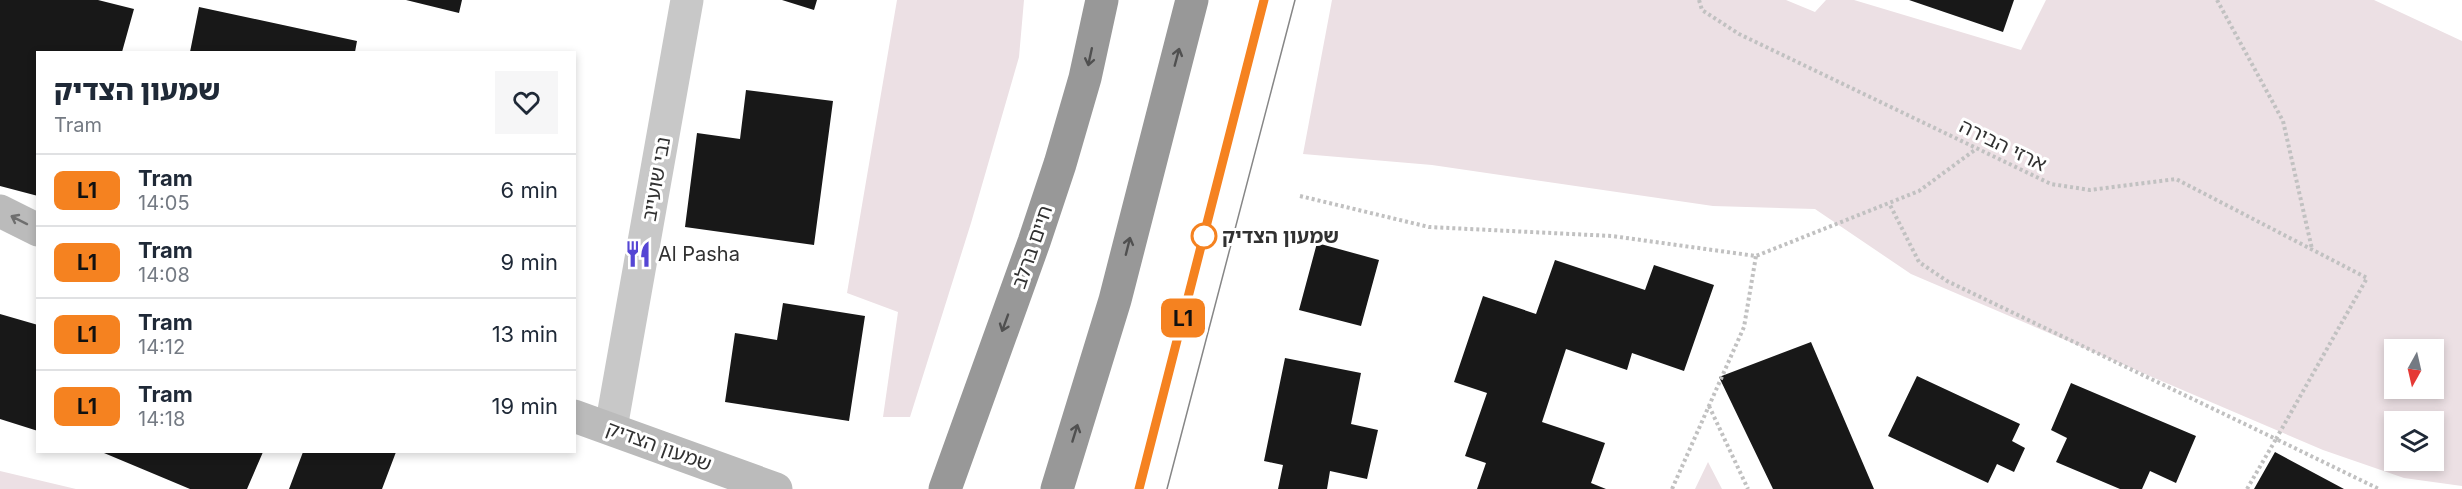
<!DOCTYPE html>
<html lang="en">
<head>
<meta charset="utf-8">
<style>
	:root { --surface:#fff; --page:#f6f6f7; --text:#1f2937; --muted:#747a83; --line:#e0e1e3 }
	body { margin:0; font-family:Inter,"Noto Sans Hebrew",sans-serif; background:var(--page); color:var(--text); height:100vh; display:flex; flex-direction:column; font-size:22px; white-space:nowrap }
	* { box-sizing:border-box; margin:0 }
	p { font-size:20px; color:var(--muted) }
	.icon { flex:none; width:33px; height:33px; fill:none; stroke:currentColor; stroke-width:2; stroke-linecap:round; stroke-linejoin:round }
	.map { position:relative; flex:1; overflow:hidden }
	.drawer { position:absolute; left:36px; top:51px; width:540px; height:402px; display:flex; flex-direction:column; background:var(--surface); border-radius:0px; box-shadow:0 3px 9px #0003 }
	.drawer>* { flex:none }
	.badge { padding:0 12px; border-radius:9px; font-size:21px; line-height:39px }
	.needle { width:39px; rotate:188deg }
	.controls { position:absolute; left:2384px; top:339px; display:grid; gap:12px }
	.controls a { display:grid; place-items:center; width:60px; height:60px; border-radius:0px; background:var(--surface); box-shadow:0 3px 9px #0003; font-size:30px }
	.map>.badge { position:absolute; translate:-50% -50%; box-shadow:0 0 0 3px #fff }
	.round { display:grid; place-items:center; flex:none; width:63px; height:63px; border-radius:0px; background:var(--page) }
	.overview { display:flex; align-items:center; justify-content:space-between; height:102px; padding:0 18px }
	h1 { font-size:28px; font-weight:800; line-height:45px }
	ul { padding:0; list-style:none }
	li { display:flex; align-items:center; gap:18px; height:72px; padding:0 18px; border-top:2px solid var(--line) }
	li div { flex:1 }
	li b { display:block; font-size:22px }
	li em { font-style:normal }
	li .badge { min-width:66px; font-weight:700; text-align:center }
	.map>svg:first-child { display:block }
	.green { fill:#ece0e4; fill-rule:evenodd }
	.building { fill:#181818 }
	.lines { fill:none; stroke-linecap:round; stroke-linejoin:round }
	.path { stroke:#c1c1c1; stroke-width:4; stroke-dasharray:3 3; stroke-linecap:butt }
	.street { stroke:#c8c8c8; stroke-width:33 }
	.secondary { stroke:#bbb; stroke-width:33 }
	.highway { stroke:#989898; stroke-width:33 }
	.tram { stroke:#868686; stroke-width:1.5 }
	.oneway { stroke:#505050 }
	.oneway2 { stroke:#6f6f6f }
	.line-casing { stroke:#fff; stroke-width:14 }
	.line { stroke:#f58220; stroke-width:9 }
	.stop-dot { fill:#fff; stroke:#f58220; stroke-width:3 }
	.labels { text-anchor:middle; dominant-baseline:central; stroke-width:6; stroke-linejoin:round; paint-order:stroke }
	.street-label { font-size:20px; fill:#313131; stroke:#fff }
	.stop-label { font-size:20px; font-weight:bold; fill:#313131; stroke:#fff; text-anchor:start }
	.poi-label { font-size:20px; fill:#313131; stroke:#fff; text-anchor:start }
</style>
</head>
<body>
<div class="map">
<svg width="2462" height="489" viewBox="0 0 2462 489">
	<rect width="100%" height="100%" fill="#fff"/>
	<path class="green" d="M897,0H1024L1019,57L971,223L910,417H883L898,312L847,293Z
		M1332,0H1786L1815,12L1826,0H1854L2021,50L2046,0H2374L2462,41V486L2404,478L2323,450L1911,274L1815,209L1713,206L1432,165L1303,154ZM2394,350H2433V388H2394ZM2394,422H2433V460H2394Z
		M1708,462L1722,489H1695Z
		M0,471L76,489H0Z"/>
	<path class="building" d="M0,0H98L134,9L122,52H38V196L0,186Z
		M406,0H462L459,13Z
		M782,0H817L814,10Z
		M1909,0H2014L2003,32Z
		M199,7L357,41L355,52H190Z
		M746,90L833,101L814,245L685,227L697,133L740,139Z
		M1317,243L1379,260L1361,326L1299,310Z
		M1555,260L1645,290L1654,265L1714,285L1684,371L1632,353L1627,370L1566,349L1542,422L1605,443L1591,483L1606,489H1477L1486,463L1465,456L1487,393L1454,382L1483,296L1536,314Z
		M783,303L865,316L849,421L725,402L735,333L777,340Z
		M0,314L38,325V431L0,419Z
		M1811,342L1874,489H1773L1719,377Z
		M1285,358L1361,373L1351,424L1378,430L1367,479L1330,471L1327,489H1278L1283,465L1264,461Z
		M1917,376L2020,424L2012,441L2025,448L2014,472L1997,464L1988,483L1888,436Z
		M2071,383L2196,436L2176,483L2150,471L2142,489H2120L2056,462L2067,438L2051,430Z
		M105,452H263L247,489H190L104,453Z
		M303,452H396L382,489H289Z
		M2275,452L2344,489H2254Z"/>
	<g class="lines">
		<path class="path" d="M1699,0L1702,10L1739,34L2051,184L2090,190L2176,179L2367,278L2276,439L1947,281L1919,262L1889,203
			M2217,0L2283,121L2312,249
			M1300,196L1429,227L1612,236L1756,256L1919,191L1976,149
			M1709,406L1748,489
			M1672,489L1744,327L1756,256
			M2247,489L2276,439L2379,489"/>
		<path class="street" d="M611,428L687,0"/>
		<path class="secondary" d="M0,211L38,230
			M574,416L776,489"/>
		<path class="highway" d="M945,489L1034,242L1060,164L1085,78L1102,0
			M1057,489L1115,300L1192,0"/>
		<path class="tram" d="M1139,489L1264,0
			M1167,489L1295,0"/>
	</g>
	<defs><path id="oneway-shaft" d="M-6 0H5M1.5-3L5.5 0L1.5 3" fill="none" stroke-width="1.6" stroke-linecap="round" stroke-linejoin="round" transform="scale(1.5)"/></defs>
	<g class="oneway">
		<use href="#oneway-shaft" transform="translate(1090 57) rotate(102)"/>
		<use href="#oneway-shaft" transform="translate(1177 57) rotate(-75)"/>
		<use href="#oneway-shaft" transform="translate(1128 246) rotate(-76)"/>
		<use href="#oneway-shaft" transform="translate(1005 323) rotate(110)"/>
		<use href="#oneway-shaft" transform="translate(1075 433) rotate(-73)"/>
	</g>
	<use class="oneway2" href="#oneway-shaft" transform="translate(19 220) rotate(-153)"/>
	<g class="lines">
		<defs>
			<path id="line" d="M1139,489L1264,0"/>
		</defs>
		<use href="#line" class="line-casing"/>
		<use href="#line" class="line"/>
	</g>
	<defs>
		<symbol id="restaurant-bare" viewBox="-9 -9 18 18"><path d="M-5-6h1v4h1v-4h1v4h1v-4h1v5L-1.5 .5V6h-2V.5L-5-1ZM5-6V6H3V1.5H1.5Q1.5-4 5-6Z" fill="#5546d4" stroke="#fff" stroke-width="2.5" paint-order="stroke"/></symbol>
	</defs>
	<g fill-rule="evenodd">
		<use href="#restaurant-bare" x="619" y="235" width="38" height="38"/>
	</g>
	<circle class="stop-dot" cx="1204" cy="236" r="12"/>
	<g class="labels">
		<g class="street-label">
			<text transform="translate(2003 145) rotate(26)">ארזי הבירה</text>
			<text transform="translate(656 179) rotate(-80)">נבי שועייב</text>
			<text transform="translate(1032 247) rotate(-71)">חיים ברלב</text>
			<text transform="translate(659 446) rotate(20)">שמעון הצדיק</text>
		</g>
		<g class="stop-label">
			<text x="1222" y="236">שמעון הצדיק</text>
		</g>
		<g class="poi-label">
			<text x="658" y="254">Al Pasha</text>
		</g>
	</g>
</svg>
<div class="controls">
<a><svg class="needle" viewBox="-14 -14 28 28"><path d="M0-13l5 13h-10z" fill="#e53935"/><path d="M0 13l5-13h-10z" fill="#747a83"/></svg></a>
<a><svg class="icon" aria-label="layers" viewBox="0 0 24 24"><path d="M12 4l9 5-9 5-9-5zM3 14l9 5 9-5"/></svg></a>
</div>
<b class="badge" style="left:1183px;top:318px;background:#f58220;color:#111">L1</b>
<section class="drawer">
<div class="overview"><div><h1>שמעון הצדיק</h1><p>Tram</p></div><a class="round"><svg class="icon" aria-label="heart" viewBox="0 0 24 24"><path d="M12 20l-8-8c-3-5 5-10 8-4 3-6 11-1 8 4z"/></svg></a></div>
<ul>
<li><span class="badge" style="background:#f58220;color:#111">L1</span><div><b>Tram</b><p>14:05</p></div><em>6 min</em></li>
<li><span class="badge" style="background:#f58220;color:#111">L1</span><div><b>Tram</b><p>14:08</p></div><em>9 min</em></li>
<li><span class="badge" style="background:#f58220;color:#111">L1</span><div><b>Tram</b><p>14:12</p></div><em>13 min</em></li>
<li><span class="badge" style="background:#f58220;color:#111">L1</span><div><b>Tram</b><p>14:18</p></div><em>19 min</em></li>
</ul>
</section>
</div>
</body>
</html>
